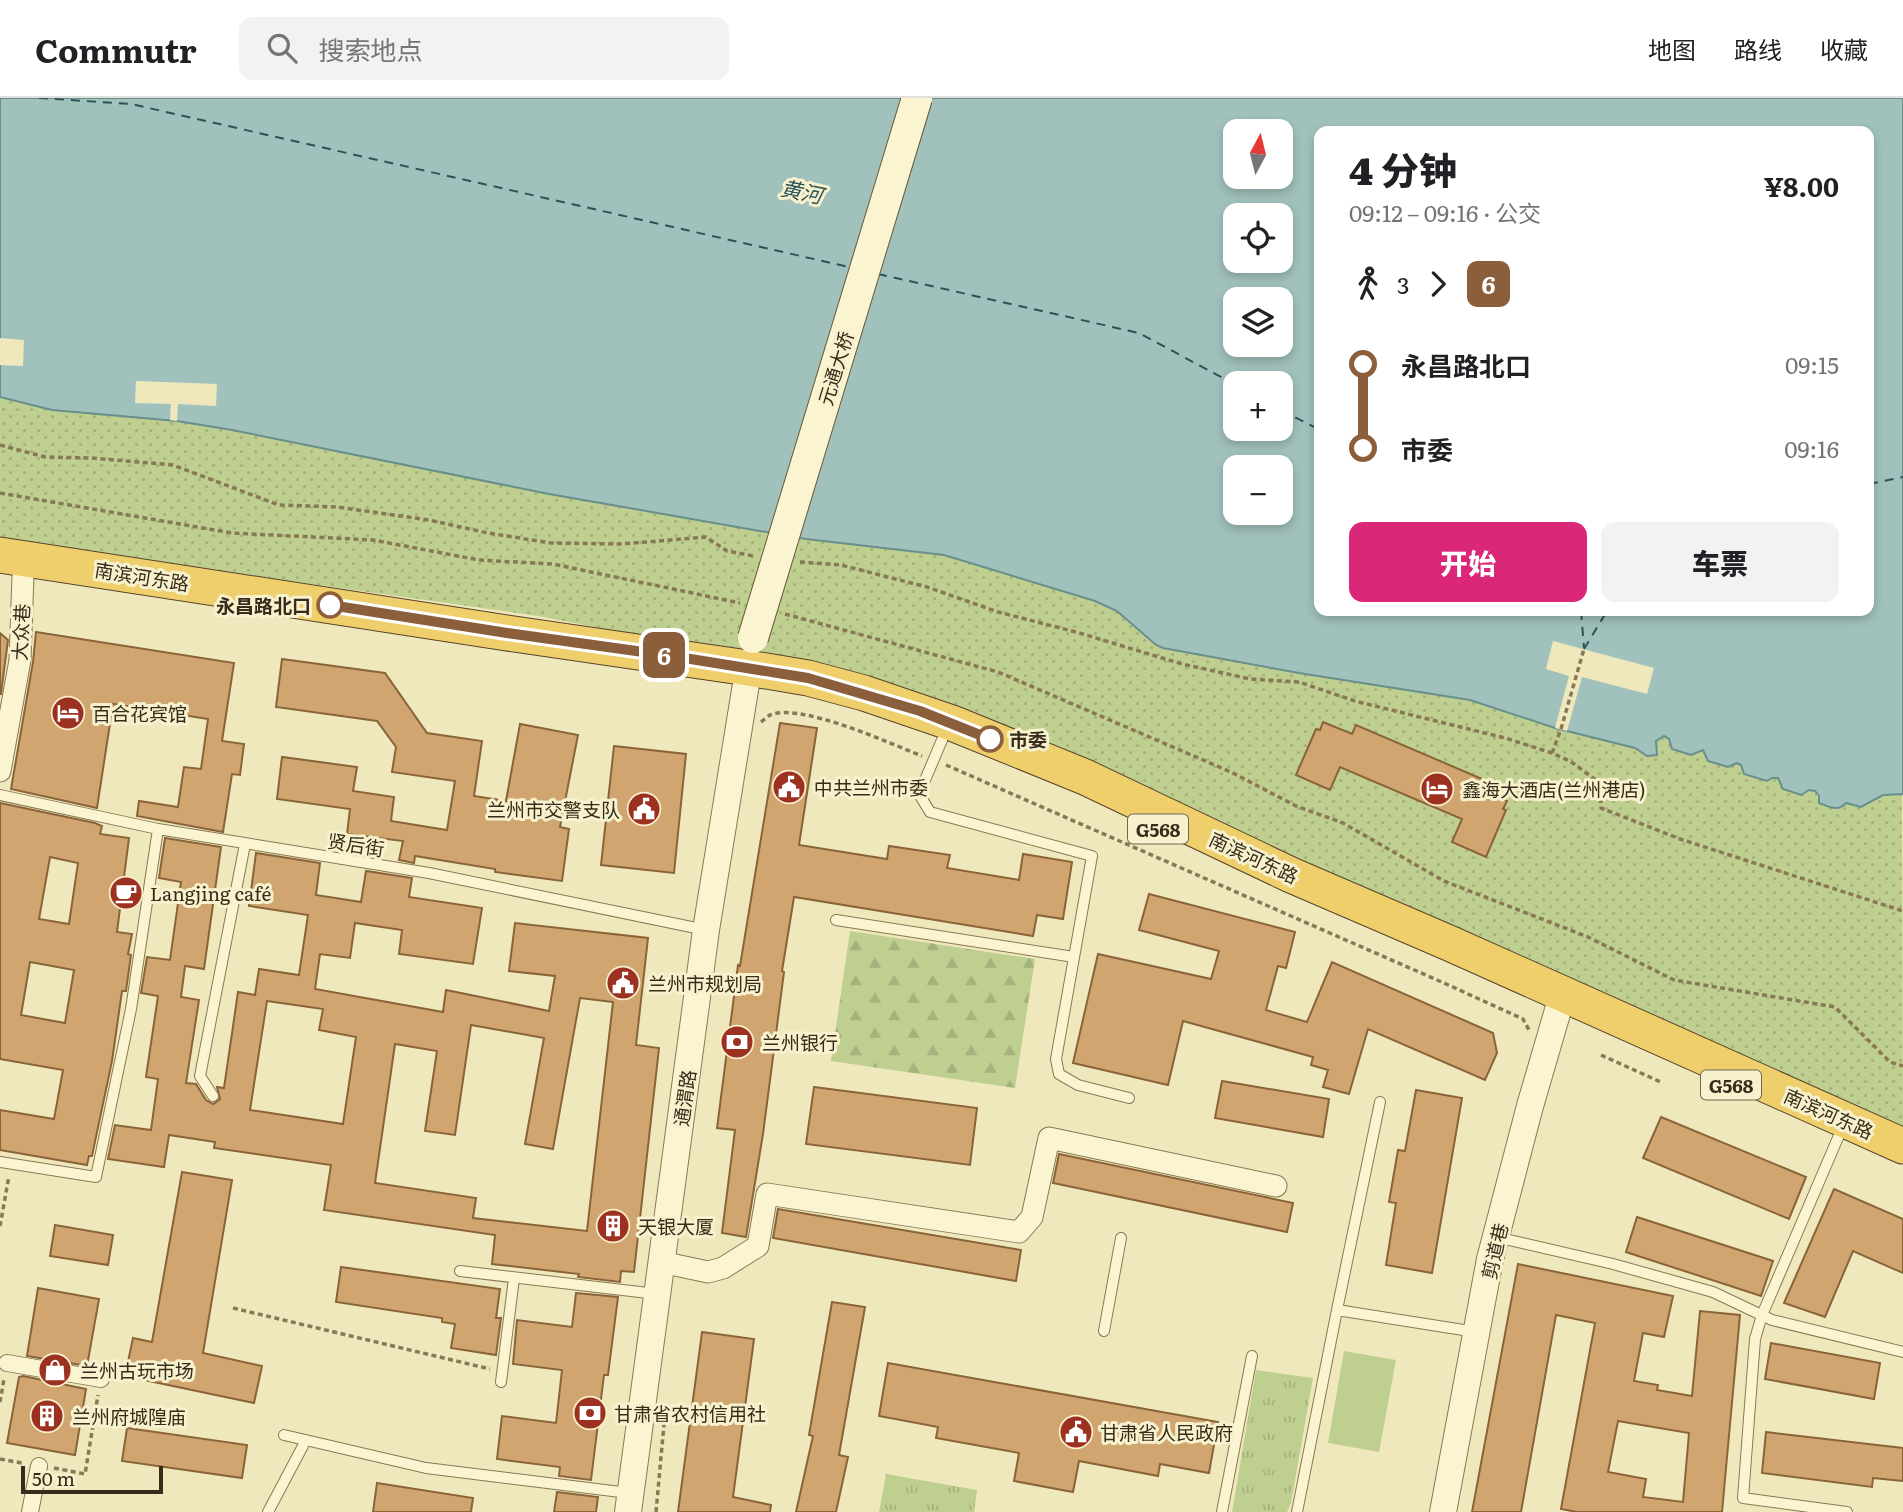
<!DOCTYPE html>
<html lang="zh">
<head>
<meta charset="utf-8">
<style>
	:root { --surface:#fff; --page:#f2f2f2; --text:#202124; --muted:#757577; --line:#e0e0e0; --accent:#db2777 }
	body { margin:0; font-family:Literata,"Noto Sans SC",serif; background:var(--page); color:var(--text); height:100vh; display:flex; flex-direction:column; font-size:26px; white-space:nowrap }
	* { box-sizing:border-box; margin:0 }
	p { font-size:23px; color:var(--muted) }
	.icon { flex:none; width:38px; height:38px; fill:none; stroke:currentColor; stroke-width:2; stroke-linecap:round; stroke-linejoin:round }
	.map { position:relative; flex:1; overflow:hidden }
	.drawer { position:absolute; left:1314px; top:28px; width:560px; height:490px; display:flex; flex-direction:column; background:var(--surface); border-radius:14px; box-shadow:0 4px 10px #0003 }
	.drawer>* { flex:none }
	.badge { padding:0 14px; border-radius:10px; font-size:24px; line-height:46px }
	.needle { width:46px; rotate:7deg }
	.fabs { position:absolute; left:1223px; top:21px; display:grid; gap:14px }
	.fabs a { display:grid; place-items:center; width:70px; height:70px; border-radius:14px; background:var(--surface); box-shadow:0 4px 10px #0003; font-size:35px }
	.scale { position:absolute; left:21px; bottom:18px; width:142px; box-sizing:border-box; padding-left:7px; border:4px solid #372c1b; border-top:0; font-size:19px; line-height:24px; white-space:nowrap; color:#372c1b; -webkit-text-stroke:5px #f7f1cd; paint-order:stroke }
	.map>.badge { position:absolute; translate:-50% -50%; box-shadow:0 0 0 4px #fff }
	.legs { display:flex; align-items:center; gap:10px; height:77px; padding:0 35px; font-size:23px }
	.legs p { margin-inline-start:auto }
	.headline { display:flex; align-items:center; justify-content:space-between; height:119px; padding:0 35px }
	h1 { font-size:38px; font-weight:800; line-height:52px }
	.button { display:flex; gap:14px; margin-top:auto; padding:14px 35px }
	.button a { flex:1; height:80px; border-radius:14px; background:var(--accent); color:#fff; font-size:28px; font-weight:800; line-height:80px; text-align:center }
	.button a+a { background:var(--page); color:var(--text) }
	ul { padding:0 35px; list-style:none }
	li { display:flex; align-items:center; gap:24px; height:84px; font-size:26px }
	li i { display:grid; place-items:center; width:10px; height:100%; margin:0 9px; background:currentColor }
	li i::after { content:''; width:18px; height:18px; margin:-9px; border:5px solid; border-radius:50%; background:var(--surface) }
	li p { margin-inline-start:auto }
	li:first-child i { background:linear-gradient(#0000 50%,currentColor 0) }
	li:last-child i { background:linear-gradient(currentColor 50%,#0000 0) }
	header { display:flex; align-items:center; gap:42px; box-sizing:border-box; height:98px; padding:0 35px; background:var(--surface); border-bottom:2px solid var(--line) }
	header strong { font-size:33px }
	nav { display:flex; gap:38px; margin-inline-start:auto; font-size:24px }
	.search { width:490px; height:63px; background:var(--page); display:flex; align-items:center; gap:18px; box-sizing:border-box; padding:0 24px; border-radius:14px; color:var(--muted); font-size:26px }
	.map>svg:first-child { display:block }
	.grass { fill:url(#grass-tufts) }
	.forest { fill:url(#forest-firs) }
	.park { fill:url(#park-dots) }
	.garden { fill:#bfcf90 }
	.water { fill:#a1c1bc; stroke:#688f8b; stroke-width:2; fill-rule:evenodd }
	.pier { fill:#f0e8bd }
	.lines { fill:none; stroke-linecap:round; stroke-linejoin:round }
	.ferry { stroke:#295558; stroke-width:2; stroke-dasharray:9 7; stroke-linecap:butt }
	.building { fill:#d1a570; stroke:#8a6439; stroke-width:2; fill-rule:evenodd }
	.service-casing { stroke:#897855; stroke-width:12 }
	.pedestrian-casing { stroke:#897855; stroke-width:18 }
	.minor-casing { stroke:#897855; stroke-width:23 }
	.tertiary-casing { stroke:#897855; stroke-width:28 }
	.trunk-casing { stroke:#56442a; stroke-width:37 }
	.path { stroke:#897855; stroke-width:3.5; stroke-dasharray:5 3.5; stroke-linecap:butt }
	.service { stroke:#fbf4d0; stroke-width:10 }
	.pedestrian { stroke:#fbf4d0; stroke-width:16 }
	.minor { stroke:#fbf4d0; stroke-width:21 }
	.tertiary { stroke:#fbf4d0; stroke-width:26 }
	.trunk { stroke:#efce6c; stroke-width:35 }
	.secondary-bridge-casing { stroke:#6a5838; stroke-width:32; stroke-linecap:butt }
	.secondary-bridge { stroke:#fbf4d0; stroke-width:30 }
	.line-1-casing { stroke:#fff; stroke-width:16 }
	.line-1 { stroke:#8b5e3c; stroke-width:10 }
	.stop-1-dot { fill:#fff; stroke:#8b5e3c; stroke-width:3.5 }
	.labels { text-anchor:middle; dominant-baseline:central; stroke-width:6; stroke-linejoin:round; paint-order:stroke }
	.shield { fill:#f7f1cd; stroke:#716750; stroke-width:2 }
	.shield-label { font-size:18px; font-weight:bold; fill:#372c1b }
	.street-label { font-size:19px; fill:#372c1b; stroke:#f7f1cd }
	.stop-label { font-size:19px; font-weight:bold; fill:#372c1b; stroke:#f7f1cd; text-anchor:end }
	.poi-label { font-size:19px; fill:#372c1b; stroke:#f7f1cd; text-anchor:start }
	.water-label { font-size:21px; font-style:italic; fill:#295558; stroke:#f7f1cd }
</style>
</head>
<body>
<header>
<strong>Commutr</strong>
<div class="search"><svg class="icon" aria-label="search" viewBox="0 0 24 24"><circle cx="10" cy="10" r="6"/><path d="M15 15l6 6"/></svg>搜索地点</div>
<nav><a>地图</a><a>路线</a><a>收藏</a></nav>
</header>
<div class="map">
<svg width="1903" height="1414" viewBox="0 0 1903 1414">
	<defs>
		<pattern id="grass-tufts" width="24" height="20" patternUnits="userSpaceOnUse" patternTransform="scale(1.75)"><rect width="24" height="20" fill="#bfcf90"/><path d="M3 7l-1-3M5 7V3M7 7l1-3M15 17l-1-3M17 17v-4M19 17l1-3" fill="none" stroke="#a5b27c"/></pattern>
		<pattern id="forest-firs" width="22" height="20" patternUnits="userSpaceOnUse" patternTransform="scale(1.75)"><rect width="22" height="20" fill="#bfcf90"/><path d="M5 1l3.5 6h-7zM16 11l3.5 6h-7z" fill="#a5b27c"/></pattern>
		<pattern id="park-dots" width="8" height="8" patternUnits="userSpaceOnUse" patternTransform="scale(1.75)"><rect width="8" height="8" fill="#bfcf90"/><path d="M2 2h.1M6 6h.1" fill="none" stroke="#a5b27c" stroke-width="1.8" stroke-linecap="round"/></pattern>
	</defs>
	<rect width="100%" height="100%" fill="#f0e8bd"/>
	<path class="grass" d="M1256,1272L1313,1280L1291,1405L1287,1414H1232Z
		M886,1376L977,1392L974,1414H879Z"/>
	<path class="forest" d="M850,833L1035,861L1015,990L831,963Z"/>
	<path class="park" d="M0,299L52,312L177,323L232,332L549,396L806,441L944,457L1095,503L1117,513L1156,547L1163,550L1299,575L1470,602L1555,630L1635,650L1647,658L1657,655L1656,643L1664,638L1669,641L1671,649L1694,656L1703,652L1707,661L1731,668L1737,665L1741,667L1745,676L1767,683L1771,680H1778L1782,685L1803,697L1809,692L1815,693L1820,705L1841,710L1846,705L1859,709L1883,697L1902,696L1903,1033L1027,641L728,555L538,518L0,442Z"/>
	<path class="garden" d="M1344,1253L1396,1262L1379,1354L1328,1345Z"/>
	<path class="water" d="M0,0H1903V696L1883,697L1861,709L1846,705C1838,714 1830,709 1819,705V698L1815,693L1809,692L1801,697L1783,691L1778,680H1772L1767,683L1744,676L1741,667L1737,665L1728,669L1708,663L1703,652L1691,657L1672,651L1669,641L1664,638L1656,643L1657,657L1647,658L1635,650L1555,630L1470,602L1299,575L1163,550L1156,547L1117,513L1095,503L944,457L806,441L549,396L232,332L177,323L52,312L0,299ZM1236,33H1281V79H1236ZM1320,33H1869V513H1320ZM1236,117H1281V163H1236ZM1236,201H1281V247H1236ZM1236,285H1281V331H1236ZM1236,369H1281V415H1236Z"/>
	<path class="pier" d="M0,240L24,242L23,268L0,267Z
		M136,283L217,286L216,308L178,306L177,323L170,322L171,306L135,305Z
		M1553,543L1654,570L1647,596L1582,579L1567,633L1555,630L1569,578L1546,571Z"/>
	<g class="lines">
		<path class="ferry" d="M39,0L131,6L849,169
			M878,176L1139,235L1236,287
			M1281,312L1320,332
			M1869,386L1903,379
			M1581,513L1584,550
			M1584,551L1607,513"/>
	</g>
	<path class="building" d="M36,534L234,565L222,643L244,646L240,677L232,676L223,734L137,718L139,703L178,709L184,669L201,671L208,621L113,606L97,710L11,691L33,564Z
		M0,535L8,542L1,596H0Z
		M282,561L385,575L427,635L482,643L474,698L506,703L520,626L578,637L560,729L569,731L562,783L495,774V771L415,758L414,765L399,762L403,743L347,736L350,711L277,701L282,659L357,669L353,693L394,699L391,723L447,732L455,683L392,674L396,649L377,623L276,609Z
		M1323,624L1352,636L1356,627L1482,681L1478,690L1507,703L1503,711L1506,712L1486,759L1452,744L1462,721L1340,669L1330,692L1296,677L1316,631L1320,632Z
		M780,625L817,630L799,747L887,761L889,748L950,757L947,770L1019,782L1023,756L1072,764L1063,821L1037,817L1033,838L794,799L782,873L784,874L763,1036L746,1139L722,1135L735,1032L717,1030L738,867L740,868Z
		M614,648L686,656L674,775L601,767Z
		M0,705L95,725L102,728L100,736L129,740L117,834L132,836L128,856L131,857L126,893H122L112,963L92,1058H89L87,1067L0,1052V1012L54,1021L63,972L0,961ZM50,759L78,765L69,826L39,821ZM30,864L74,872L65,925L21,917Z
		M165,740L221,749L204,871L185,868L181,899L199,902L186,985L196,986L206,1002L213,1006L220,1001L217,989L224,990L238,894L255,897L259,871L299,877L308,817L249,808L256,755L320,765L316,797L361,804L366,773L412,780L409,799L482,810L473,866L399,856L402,832L355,825L350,860L320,856L315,891L443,914L446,892L549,913L555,878L509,873L515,825L648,840L636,947L659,950L634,1174L621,1173L620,1184L578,1179L579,1176L492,1166L495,1137L324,1112L331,1067L214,1050L215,1044L169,1037L164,1069L108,1061L115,1027L151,1032L158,981L146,979L158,898L141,895L147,859L170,862L181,784L159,780ZM580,900L613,904L587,1133L473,1120L476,1100L375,1085L395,946L437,953L425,1033L455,1037L471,927L544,940L525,1046L553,1051ZM267,903L323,911L319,932L356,939L343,1026L250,1012Z
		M1149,796L1295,834L1286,870L1278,868L1266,912L1307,924L1332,864L1493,935L1497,955L1485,982L1368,931L1349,996L1323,989L1328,972L1311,967L1313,959L1183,923L1168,987L1073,965L1098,856L1211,881L1219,853L1139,832Z
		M1222,983L1329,1001L1323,1039L1215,1020Z
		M814,989L977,1010L970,1067L806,1046Z
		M1416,992L1462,1000L1432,1175L1386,1167L1396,1105L1389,1104L1398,1052L1405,1053Z
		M1661,1019L1806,1079L1789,1121L1643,1060Z
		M1059,1056L1293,1105L1287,1134L1053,1085Z
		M182,1074L232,1082L203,1255L262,1268L254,1305L125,1278L133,1240L152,1244Z
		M1834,1091L1903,1121V1175L1853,1153L1825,1219L1784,1205Z
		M778,1111L1021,1152L1016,1183L773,1140Z
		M1637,1119L1773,1163L1761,1198L1626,1154Z
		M55,1127L113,1137L108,1167L50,1158Z
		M1518,1166L1673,1198L1664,1239L1643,1235L1634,1283L1658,1287L1657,1292L1692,1298L1700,1213L1740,1217L1722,1414H1577L1561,1411L1595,1225L1556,1217L1521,1414H1472ZM1618,1323L1689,1335L1683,1404L1643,1399L1646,1381L1608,1374Z
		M341,1169L500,1191L496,1220H501L496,1257L451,1250L455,1226L442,1224V1220L336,1204Z
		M38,1190L99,1201L87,1268L27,1258Z
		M576,1195L618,1199L608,1277H604L591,1382L559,1378L560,1369L497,1361L502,1318L556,1325L562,1272L513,1266L517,1222L572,1229Z
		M832,1204L865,1209L839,1357L848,1359L836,1414H796L813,1338L809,1337Z
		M702,1234L754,1241L733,1399L771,1407L770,1414H678Z
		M1771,1245L1880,1265L1874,1301L1765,1281Z
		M888,1265L1218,1324L1209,1375L1160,1366L1158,1378L1079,1363L1073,1394L1014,1383L1019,1355L936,1340L938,1329L879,1318Z
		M23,1278L86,1291L75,1357L7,1345L19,1279Z
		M127,1330L247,1347L242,1380L122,1363Z
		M1766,1334L1903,1350V1383L1873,1380L1872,1389L1762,1375Z
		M377,1385L473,1400L471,1414H373Z
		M557,1394L598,1399L596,1414H554Z"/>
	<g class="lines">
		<defs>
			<path id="service" d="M942,642L919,696L930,714L1092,758L1056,961L1059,976L1078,987L1129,1000
				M0,697L158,731L429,775L706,832
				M836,822L1074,859
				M213,998L200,978L245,746
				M1840,1035L1762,1217L1755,1241L1743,1400L1847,1414
				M0,1064L96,1079L131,911L158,731
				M1496,1139L1613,1166L1713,1194L1772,1222L1903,1254
				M460,1173L657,1196
				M1337,1212L1380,1004
				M1104,1233L1121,1140
				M501,1284L514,1180
				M284,1337L426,1370L629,1395
				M268,1414L306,1342
				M1222,1414L1252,1258
				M1297,1414L1337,1212L1476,1234"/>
			<path id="pedestrian" d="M7,1265L101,1281
				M30,1414L39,1368"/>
			<path id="minor" d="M0,673L20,562L23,477
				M661,1164L708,1174L723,1170L758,1148L767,1096L1019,1134L1032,1119L1049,1040L1276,1088"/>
			<path id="tertiary" d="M628,1414L706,832L746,586
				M1443,1414L1490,1161L1530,1008L1563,895"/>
			<path id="trunk" d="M0,457L507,535L748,570L808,580L864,595L952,625L1085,679L1291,777L1449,845L1903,1048"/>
		</defs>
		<use href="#service" class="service-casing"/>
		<use href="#pedestrian" class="pedestrian-casing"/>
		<use href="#minor" class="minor-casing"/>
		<use href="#tertiary" class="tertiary-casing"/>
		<use href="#trunk" class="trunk-casing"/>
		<path class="path" d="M0,347L45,359L92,360L173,367L279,407L337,409L429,422L488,435L551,445L622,446L706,439L727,453L754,458
			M0,395L232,435L373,442L479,462L553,466L740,505
			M800,464L841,467L927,489L998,514L1076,534L1182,566L1250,581L1299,584L1355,603L1505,640L1552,655L1570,663L1600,685L1601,710L1680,741L1903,813
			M785,516L998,574L1231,674L1296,708L1343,725L1444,783L1588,839L1674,882L1835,909L1890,964L1903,968
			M761,624C764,622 767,619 770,617C800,604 891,646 922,658
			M1552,655L1561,631L1584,551
			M946,667L1444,885L1523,921L1529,932
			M1601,957L1663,985
			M0,1128L9,1078
			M233,1210L490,1271
			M0,1304L4,1281
			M0,1361L22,1365
			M54,1370L85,1376L98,1297
			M656,1414L664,1326"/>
		<use href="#service" class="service"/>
		<use href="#pedestrian" class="pedestrian"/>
		<use href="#minor" class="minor"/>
		<use href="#tertiary" class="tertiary"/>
		<use href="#trunk" class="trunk"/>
		<defs>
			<path id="secondary-bridge" d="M753,540L917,0"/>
		</defs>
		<use href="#secondary-bridge" class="secondary-bridge-casing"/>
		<use href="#secondary-bridge" class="secondary-bridge"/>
	</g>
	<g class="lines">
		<defs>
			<path id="line-1" d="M330,507L507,535L672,558L808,580L920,613L990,641"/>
		</defs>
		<use href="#line-1" class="line-1-casing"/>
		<use href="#line-1" class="line-1"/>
	</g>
	<defs>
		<symbol id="hotel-disc" viewBox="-11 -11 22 22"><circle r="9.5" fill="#9c3121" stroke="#f7f1cd"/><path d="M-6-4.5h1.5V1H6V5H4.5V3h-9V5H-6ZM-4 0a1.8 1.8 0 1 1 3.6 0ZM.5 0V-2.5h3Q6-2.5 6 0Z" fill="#fff"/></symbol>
		<symbol id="civic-disc" viewBox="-11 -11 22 22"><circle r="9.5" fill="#9c3121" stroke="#f7f1cd"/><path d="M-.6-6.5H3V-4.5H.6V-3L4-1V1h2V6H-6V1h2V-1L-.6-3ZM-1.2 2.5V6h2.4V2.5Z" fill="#fff"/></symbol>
		<symbol id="cafe-disc" viewBox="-11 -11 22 22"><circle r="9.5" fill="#9c3121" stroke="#f7f1cd"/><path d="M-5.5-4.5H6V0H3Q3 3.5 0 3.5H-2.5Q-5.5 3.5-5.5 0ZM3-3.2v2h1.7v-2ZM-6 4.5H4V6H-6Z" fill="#fff"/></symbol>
		<symbol id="bank-disc" viewBox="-11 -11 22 22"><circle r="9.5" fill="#9c3121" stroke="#f7f1cd"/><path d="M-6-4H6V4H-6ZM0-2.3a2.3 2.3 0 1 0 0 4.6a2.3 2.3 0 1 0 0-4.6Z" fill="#fff"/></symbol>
		<symbol id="building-disc" viewBox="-11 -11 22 22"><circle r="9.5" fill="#9c3121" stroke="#f7f1cd"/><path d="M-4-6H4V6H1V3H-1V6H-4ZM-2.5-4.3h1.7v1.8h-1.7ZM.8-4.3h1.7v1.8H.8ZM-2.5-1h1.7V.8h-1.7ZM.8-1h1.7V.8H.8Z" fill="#fff"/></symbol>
		<symbol id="shop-disc" viewBox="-11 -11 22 22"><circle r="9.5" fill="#9c3121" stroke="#f7f1cd"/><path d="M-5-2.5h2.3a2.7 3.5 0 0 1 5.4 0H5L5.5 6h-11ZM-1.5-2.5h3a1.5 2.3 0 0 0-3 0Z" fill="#fff"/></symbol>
	</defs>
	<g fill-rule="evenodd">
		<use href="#hotel-disc" x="49" y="596" width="38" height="38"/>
		<use href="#civic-disc" x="770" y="670" width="38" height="38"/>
		<use href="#hotel-disc" x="1418" y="672" width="38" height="38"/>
		<use href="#civic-disc" x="625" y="692" width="38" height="38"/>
		<use href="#cafe-disc" x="107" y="776" width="38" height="38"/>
		<use href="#civic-disc" x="604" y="866" width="38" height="38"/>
		<use href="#bank-disc" x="718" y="925" width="38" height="38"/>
		<use href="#building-disc" x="594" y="1109" width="38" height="38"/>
		<use href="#shop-disc" x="36" y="1253" width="38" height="38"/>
		<use href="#bank-disc" x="571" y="1296" width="38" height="38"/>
		<use href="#building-disc" x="28" y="1299" width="38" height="38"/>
		<use href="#civic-disc" x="1057" y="1315" width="38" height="38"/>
	</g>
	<g class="stop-1-dot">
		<circle cx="330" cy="507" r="12"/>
		<circle cx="990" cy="641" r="12"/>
	</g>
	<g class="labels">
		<g class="shield">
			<rect x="1128" y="716.5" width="60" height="29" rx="5"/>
			<rect x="1701" y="972.5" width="60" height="29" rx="5"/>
		</g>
		<g class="shield-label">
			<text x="1158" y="731">G568</text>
			<text x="1731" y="987">G568</text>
		</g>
		<g class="street-label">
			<text transform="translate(835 270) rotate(-73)">元通大桥</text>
			<text transform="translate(142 478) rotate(9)">南滨河东路</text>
			<text transform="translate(20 534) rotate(-87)">大众巷</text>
			<text transform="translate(356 746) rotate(9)">贤后街</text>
			<text transform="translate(1254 759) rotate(25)">南滨河东路</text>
			<text transform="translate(684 1000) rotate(-82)">通渭路</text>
			<text transform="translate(1829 1015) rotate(24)">南滨河东路</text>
			<text transform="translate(1494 1153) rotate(-77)">剪道巷</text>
		</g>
		<g class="stop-label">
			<text x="311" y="507">永昌路北口</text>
			<text x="1009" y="641" text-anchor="start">市委</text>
		</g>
		<g class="poi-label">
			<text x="92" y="615">百合花宾馆</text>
			<text x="814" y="689">中共兰州市委</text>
			<text x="1462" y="691">鑫海大酒店(兰州港店)</text>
			<text x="620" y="711" text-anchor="end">兰州市交警支队</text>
			<text x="150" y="795">Langjing café</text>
			<text x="648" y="885">兰州市规划局</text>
			<text x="762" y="944">兰州银行</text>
			<text x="638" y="1128">天银大厦</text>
			<text x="80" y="1272">兰州古玩市场</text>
			<text x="614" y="1315">甘肃省农村信用社</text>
			<text x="72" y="1318">兰州府城隍庙</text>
			<text x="1100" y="1334">甘肃省人民政府</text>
		</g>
		<g class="water-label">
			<text transform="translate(802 92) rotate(12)">黄河</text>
		</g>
	</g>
</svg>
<div class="fabs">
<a><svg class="needle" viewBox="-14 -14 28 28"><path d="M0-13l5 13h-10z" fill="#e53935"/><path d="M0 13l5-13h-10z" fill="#757577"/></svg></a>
<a><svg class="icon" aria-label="locate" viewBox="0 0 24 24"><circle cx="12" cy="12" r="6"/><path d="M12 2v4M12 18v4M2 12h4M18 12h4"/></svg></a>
<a><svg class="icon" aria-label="layers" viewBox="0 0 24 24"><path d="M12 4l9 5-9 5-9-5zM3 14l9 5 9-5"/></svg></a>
<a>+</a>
<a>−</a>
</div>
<div class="scale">50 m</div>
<b class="badge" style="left:664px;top:557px;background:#8b5e3c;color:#fff">6</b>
<section class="drawer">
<div class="headline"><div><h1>4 分钟</h1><p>09:12 – 09:16 · 公交</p></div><b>¥8.00</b></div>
<div class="legs"><svg class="icon" aria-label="walk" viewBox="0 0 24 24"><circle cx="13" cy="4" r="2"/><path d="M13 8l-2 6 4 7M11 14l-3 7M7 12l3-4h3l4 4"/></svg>3<svg class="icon" aria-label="forward" viewBox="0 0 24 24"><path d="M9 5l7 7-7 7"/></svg><b class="badge" style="background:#8b5e3c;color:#fff">6</b></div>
<ul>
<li><i style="color:#8b5e3c"></i><b>永昌路北口</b><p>09:15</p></li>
<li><i style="color:#8b5e3c"></i><b>市委</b><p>09:16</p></li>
</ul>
<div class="button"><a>开始</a><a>车票</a></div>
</section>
</div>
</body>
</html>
